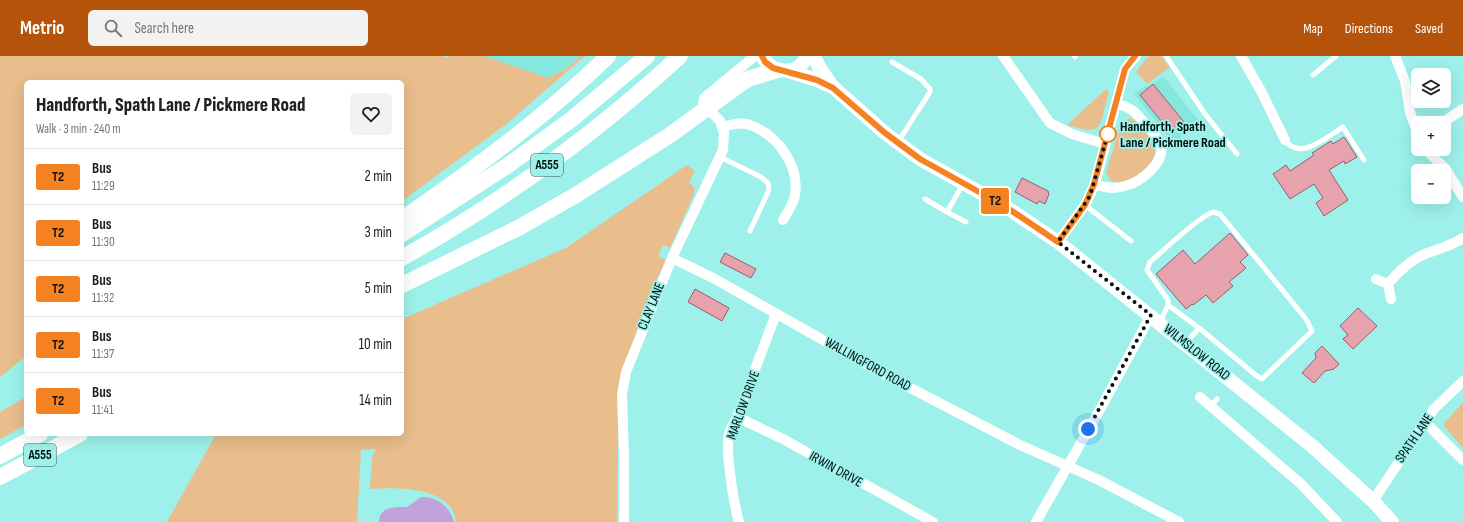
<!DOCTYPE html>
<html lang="en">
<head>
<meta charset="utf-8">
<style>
	:root { --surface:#fff; --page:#f2f2f2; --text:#222; --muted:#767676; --line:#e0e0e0; --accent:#b45309 }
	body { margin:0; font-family:"Sofia Sans Condensed",sans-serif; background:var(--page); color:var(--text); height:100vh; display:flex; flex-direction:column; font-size:15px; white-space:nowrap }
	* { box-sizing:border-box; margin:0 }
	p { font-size:13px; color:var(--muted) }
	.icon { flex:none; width:22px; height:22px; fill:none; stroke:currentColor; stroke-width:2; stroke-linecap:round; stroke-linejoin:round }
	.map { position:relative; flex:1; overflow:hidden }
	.side { position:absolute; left:24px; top:24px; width:380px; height:356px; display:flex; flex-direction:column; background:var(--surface); border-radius:6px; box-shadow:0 4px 16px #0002 }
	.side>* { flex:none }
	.badge { padding:0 8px; border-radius:3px; font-size:14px; line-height:26px }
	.controls { position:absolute; left:1411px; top:12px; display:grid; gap:8px }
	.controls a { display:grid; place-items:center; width:40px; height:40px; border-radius:6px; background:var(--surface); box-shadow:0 4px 16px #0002; font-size:20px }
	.you { position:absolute; width:20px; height:20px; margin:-10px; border:3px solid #fff; border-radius:50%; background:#1a73e8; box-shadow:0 0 0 6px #1a73e833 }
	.map>.badge { position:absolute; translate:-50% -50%; box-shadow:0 0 0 2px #fff }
	.round { display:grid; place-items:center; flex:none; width:42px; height:42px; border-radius:6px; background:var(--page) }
	.overview { display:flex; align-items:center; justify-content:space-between; height:68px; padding:0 12px }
	h1 { font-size:19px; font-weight:800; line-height:30px }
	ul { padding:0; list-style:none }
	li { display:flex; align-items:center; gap:12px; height:56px; padding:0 12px; border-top:1px solid var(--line) }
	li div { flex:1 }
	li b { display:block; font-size:15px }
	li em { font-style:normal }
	li .badge { min-width:44px; font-weight:700; text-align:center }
	header { display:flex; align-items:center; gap:24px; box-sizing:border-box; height:56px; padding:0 20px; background:var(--accent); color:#fff }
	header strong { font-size:19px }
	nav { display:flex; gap:22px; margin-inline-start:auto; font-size:14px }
	.search { width:280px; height:36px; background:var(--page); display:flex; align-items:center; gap:10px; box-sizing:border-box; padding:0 14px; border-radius:6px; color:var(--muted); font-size:15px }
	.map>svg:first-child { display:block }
	.built { fill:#86e7df }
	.green { fill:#e9bd8c }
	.water { fill:#c0a3d8 }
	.building { fill:#e7a3ad; stroke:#9c5d68 }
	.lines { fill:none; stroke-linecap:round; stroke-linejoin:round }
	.service { stroke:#fff; stroke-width:5 }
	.minor { stroke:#fff; stroke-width:10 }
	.secondary { stroke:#fff; stroke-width:14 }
	.trunk { stroke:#fff; stroke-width:16 }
	.line-casing { stroke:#fff; stroke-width:9 }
	.line { stroke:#f58220; stroke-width:6 }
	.walk { stroke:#00110f; stroke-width:4; stroke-dasharray:0 7.2 }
	.stop-dot { fill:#fff; stroke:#f58220; stroke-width:2 }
	.labels { text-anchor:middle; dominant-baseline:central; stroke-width:3.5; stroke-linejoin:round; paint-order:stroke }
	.shield { fill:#9df1ea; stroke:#2f5451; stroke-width:1 }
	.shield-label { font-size:13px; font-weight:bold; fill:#00110f }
	.stop-label { font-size:14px; font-weight:bold; fill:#00110f; stroke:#9df1ea; text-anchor:start }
	.street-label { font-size:14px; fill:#00110f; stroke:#9df1ea }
</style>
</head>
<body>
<header>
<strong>Metrio</strong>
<div class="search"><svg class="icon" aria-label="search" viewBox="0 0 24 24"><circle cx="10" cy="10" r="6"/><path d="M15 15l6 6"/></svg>Search here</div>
<nav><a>Map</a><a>Directions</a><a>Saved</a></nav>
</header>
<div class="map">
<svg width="1463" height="466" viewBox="0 0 1463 466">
	<rect width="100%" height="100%" fill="#9df1ea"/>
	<path class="built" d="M484,0H581L567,12L548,22Z
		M1163,20L1199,65L1172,89L1166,82L1167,79L1134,38L1146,29L1148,31Z"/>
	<path class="green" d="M0,0H443L445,2L451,0H484L548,22L567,12L581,0H585L505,69L402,145V26H26V300L0,321Z
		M1150,0H1161L1170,11L1147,28L1136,16L1145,4Z
		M1106,33L1109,36L1101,66L1096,73L1086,74L1067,69Z
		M1129,62C1137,65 1141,69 1145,76C1149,81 1155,88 1155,95C1155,109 1134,123 1123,126C1118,128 1114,126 1110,124L1106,116L1121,69Z
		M687,109L695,115L689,126L695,133L692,143L670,192L663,189L658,200L666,204L650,237L619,329L617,466H456C453,430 396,431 370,433L372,401L376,393L361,394L357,466H167L216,378H402V263L566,192Z
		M26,341V369L0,383V356Z
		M1463,347V392L1444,370V367Z"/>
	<path class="water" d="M421,441C437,440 450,451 454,466H379C379,450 396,451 407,451Z"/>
	<path class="building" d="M1153,28L1184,66L1171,77L1140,39Z
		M1344,81L1357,101L1345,108L1344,105L1329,114L1348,144L1324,160L1316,147L1323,142L1314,128L1290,143L1273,118L1286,109L1290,115L1314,99L1312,97L1331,85L1333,88Z
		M1022,122L1048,135L1049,138L1045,148L1039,145L1037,148L1015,136Z
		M1230,177L1248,199L1240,206L1246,212L1229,226L1233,230L1213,247L1206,239L1193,249L1192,248L1186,253L1156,218L1183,194L1195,208Z
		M725,197L756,213L751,222L720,206Z
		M695,233L729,252L722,265L688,246Z
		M1358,252L1377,270L1353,293L1343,283L1348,279L1340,270Z
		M1322,290L1339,308L1334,313L1325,315L1314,327L1302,317L1316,302L1315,297Z"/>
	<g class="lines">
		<path class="service" d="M1074,0L1075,1
			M1166,0L1205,58L1237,98
			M892,6L921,23L930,33V36L898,86
			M1313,19L1336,0
			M1285,84C1300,106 1328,80 1343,71L1364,104
			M720,101L761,121L768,127L769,134L750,175
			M925,143L947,156L963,128
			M1085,149L1131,185
			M947,156L966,166
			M1168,249L1199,272
			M1160,266L1168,249V244L1147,214L1150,206C1163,195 1198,161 1213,156L1220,158L1306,263L1312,275L1262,323L1257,320L1199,272L1186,287
			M1211,350L1217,343"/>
		<path class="minor" d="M1003,0L1050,67L1072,78L1105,88
			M1241,0L1261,35L1285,84
			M1395,0L1405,25L1410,56L1418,79
			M1442,67L1463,53
			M722,71C729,69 739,66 747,68C776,77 800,108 795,139C794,147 787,157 783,164
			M1425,93L1445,112L1463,141
			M1095,128C1104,132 1115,133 1125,130C1141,126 1165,107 1161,89C1159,82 1151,74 1146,69C1136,57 1133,52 1117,48
			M1058,186L1085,149L1095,128L1125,13L1136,0
			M672,202L715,223L874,313L1020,389L1099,424L1179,466
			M1376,223L1388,228L1391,243
			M1388,228C1398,216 1410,204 1425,198C1438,193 1451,190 1463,182
			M1200,341L1301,428L1337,466
			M737,361L783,383L933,466
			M1425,366L1463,404
			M1373,445L1434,353L1463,325
			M624,466V400L622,339L626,316L672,202L723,94L724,77L720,65L703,47L704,42L755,0
			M739,466C734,449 725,395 729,378C730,373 734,367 737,361L776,258
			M1036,466L1103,348L1151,259"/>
		<path class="secondary" d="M762,0C772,18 798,21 807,0
			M814,0L819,11L832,30
			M788,15L817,24L833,31L885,77L920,103L1006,151L1058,186L1312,390L1373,445L1392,466"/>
		<path class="trunk" d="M402,163C474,114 545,61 608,0
			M402,178L507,110L572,63L647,0
			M402,202C502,146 595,78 680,0
			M402,229L520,171L576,139L670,79L739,29L748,23L777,14
			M0,400L40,378
			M0,421L80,378"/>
	</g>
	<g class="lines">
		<defs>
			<path id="line" d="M762,0L765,6L773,12L817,24L833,32L885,77L920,103L1006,151L1058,186L1085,149L1094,128L1125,13L1135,0"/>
		</defs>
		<use href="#line" class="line-casing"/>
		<use href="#line" class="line"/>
		<path class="walk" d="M1088,373L1151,259L1058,186L1090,140L1109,74L1108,78"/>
	</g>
	<circle class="stop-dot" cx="1108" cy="78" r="8"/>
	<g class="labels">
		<g class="shield">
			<rect x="531" y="98" width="32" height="22" rx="3"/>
			<rect x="24" y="388" width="32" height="22" rx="3"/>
		</g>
		<g class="shield-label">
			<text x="547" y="109">A555</text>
			<text x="40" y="399">A555</text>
		</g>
		<g class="stop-label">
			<text x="1120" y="70">Handforth, Spath<tspan x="1120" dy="16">Lane / Pickmere Road</tspan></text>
		</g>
		<g class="street-label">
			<text transform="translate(651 250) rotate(-68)">CLAY LANE</text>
			<text transform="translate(1197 296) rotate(39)">WILMSLOW ROAD</text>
			<text transform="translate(868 308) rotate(29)">WALLINGFORD ROAD</text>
			<text transform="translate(743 349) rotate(-70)">MARLOW DRIVE</text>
			<text transform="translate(1414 382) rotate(-56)">SPATH LANE</text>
			<text transform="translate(836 413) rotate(29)">IRWIN DRIVE</text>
		</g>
	</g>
</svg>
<div class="controls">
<a><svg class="icon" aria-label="layers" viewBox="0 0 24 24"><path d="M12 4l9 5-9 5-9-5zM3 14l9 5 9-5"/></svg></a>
<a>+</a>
<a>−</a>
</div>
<div class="you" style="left:1088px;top:373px"></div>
<b class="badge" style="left:995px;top:145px;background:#f58220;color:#111">T2</b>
<section class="side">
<div class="overview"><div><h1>Handforth, Spath Lane / Pickmere Road</h1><p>Walk · 3 min · 240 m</p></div><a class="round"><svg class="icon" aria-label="heart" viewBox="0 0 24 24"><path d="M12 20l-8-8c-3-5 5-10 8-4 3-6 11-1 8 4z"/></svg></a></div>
<ul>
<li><span class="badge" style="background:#f58220;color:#111">T2</span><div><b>Bus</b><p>11:29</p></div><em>2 min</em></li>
<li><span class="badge" style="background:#f58220;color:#111">T2</span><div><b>Bus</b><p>11:30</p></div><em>3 min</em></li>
<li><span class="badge" style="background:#f58220;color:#111">T2</span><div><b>Bus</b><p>11:32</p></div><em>5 min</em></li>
<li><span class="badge" style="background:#f58220;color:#111">T2</span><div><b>Bus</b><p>11:37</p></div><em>10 min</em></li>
<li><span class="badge" style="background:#f58220;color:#111">T2</span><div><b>Bus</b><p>11:41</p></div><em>14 min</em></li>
</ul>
</section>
</div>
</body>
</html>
